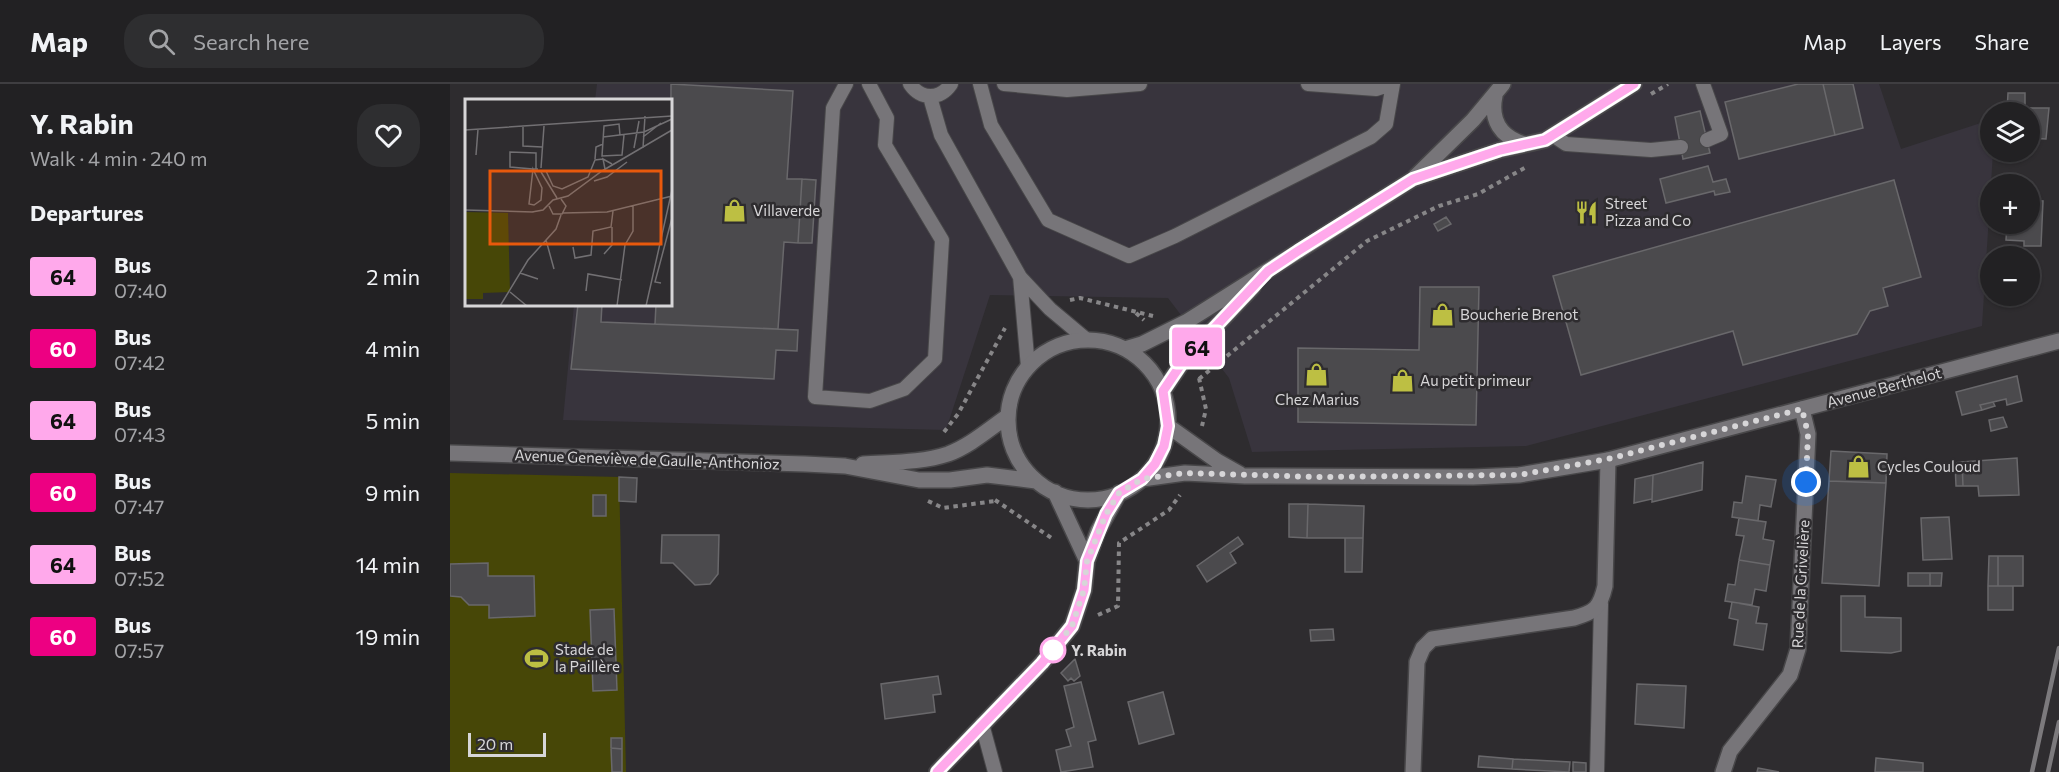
<!DOCTYPE html>
<html lang="en">
<head>
<meta charset="utf-8">
<style>
	:root { --surface:#222123; --page:#2e2e30; --text:#f1f3f6; --muted:#a2a3a6; --line:#3f3e41 }
	body { margin:0; font-family:Commissioner,sans-serif; background:var(--page); color:var(--text); height:100vh; display:flex; flex-direction:column; font-size:22px; white-space:nowrap }
	* { box-sizing:border-box; margin:0 }
	p { font-size:20px; color:var(--muted) }
	.icon { flex:none; width:33px; height:33px; fill:none; stroke:currentColor; stroke-width:2; stroke-linecap:round; stroke-linejoin:round }
	.map { position:relative; flex:1; overflow:hidden }
	.sheet { display:flex; flex-direction:column; background:var(--surface); width:450px }
	.sheet>* { flex:none }
	.badge { padding:0 12px; border-radius:4px; font-size:21px; line-height:39px }
	.buttons { position:absolute; left:1530px; top:18px; display:grid; gap:12px }
	.buttons a { display:grid; place-items:center; width:60px; height:60px; border-radius:50%; background:var(--surface); box-shadow:0 2px 4px #0004,0 0 0 2px var(--line); font-size:30px }
	.scale { position:absolute; left:18px; bottom:15px; width:78px; box-sizing:border-box; padding-left:6px; border:3px solid #d7d6d8; border-top:0; font-size:16px; line-height:21px; white-space:nowrap; color:#d7d6d8; -webkit-text-stroke:4px #2e2c2f; paint-order:stroke }
	.you { position:absolute; width:30px; height:30px; margin:-15px; border:4px solid #fff; border-radius:50%; background:#1a73e8; box-shadow:0 0 0 9px #1a73e833 }
	.map>.badge { position:absolute; translate:-50% -50%; box-shadow:0 0 0 3px #fff }
	h2 { padding:0 30px; font-size:22px; line-height:54px }
	.round { display:grid; place-items:center; flex:none; width:63px; height:63px; border-radius:24px; background:var(--page) }
	.overview { display:flex; align-items:center; justify-content:space-between; height:102px; padding:0 30px }
	h1 { font-size:28px; font-weight:700; line-height:45px }
	ul { padding:0; list-style:none }
	li { display:flex; align-items:center; gap:18px; height:72px; padding:0 30px }
	li div { flex:1 }
	li b { display:block; font-size:22px }
	li em { font-style:normal }
	li .badge { min-width:66px; font-weight:700; text-align:center }
	header { display:flex; align-items:center; gap:36px; box-sizing:border-box; height:84px; padding:0 30px; background:var(--surface); border-bottom:2px solid var(--line) }
	header strong { font-size:28px }
	nav { display:flex; gap:33px; margin-inline-start:auto; font-size:21px }
	.search { width:420px; height:54px; background:var(--page); display:flex; align-items:center; gap:15px; box-sizing:border-box; padding:0 21px; border-radius:24px; color:var(--muted); font-size:22px }
	main { display:flex; flex:1; min-height:0 }
	.map>svg:first-child { display:block }
	.built { fill:#38343d }
	.green { fill:#474707 }
	.building { fill:#4b4a4d; stroke:#69686b; stroke-width:1.5 }
	.lines { fill:none; stroke-linecap:round; stroke-linejoin:round }
	.lane-casing { stroke:#484749; stroke-width:16 }
	.street-casing { stroke:#484749; stroke-width:18 }
	.secondary-casing { stroke:#484749; stroke-width:18 }
	.path { stroke:#878688; stroke-width:4; stroke-dasharray:4.5 4.5; stroke-linecap:butt }
	.lane { stroke:#777579; stroke-width:14 }
	.street { stroke:#777579; stroke-width:15 }
	.secondary { stroke:#777579; stroke-width:15 }
	.rail { stroke:#7c7a7d; stroke-width:4.5 }
	.line-casing { stroke:#fff; stroke-width:14 }
	.line { stroke:#ffa9eb; stroke-width:9 }
	.walk { stroke:#d7d6d8; stroke-width:6; stroke-dasharray:0 10.8 }
	.stop-dot { fill:#fff; stroke:#ffa9eb; stroke-width:3 }
	.labels { text-anchor:middle; dominant-baseline:central; stroke-width:5; stroke-linejoin:round; paint-order:stroke }
	.poi-label { font-size:15px; fill:#d7d6d8; stroke:#2e2c2f; text-anchor:start }
	.street-label { font-size:15px; fill:#d7d6d8; stroke:#2e2c2f }
	.stop-label { font-size:15px; font-weight:bold; fill:#d7d6d8; stroke:#2e2c2f; text-anchor:start }
	.inset-road { fill:none; stroke:#727073; stroke-width:1.5 }
	.view { fill:#e8590c; fill-opacity:0.15; stroke:#e8590c; stroke-width:3 }
	.inset-edge { fill:none; stroke:#d7d6d8; stroke-width:3 }
</style>
</head>
<body>
<header>
<strong>Map</strong>
<div class="search"><svg class="icon" aria-label="search" viewBox="0 0 24 24"><circle cx="10" cy="10" r="6"/><path d="M15 15l6 6"/></svg>Search here</div>
<nav><a>Map</a><a>Layers</a><a>Share</a></nav>
</header>
<main>
<section class="sheet">
<div class="overview"><div><h1>Y. Rabin</h1><p>Walk · 4 min · 240 m</p></div><a class="round"><svg class="icon" aria-label="heart" viewBox="0 0 24 24"><path d="M12 20l-8-8c-3-5 5-10 8-4 3-6 11-1 8 4z"/></svg></a></div>
<h2>Departures</h2>
<ul>
<li><span class="badge" style="background:#ffa9eb;color:#111">64</span><div><b>Bus</b><p>07:40</p></div><em>2 min</em></li>
<li><span class="badge" style="background:#ed0082;color:#fff">60</span><div><b>Bus</b><p>07:42</p></div><em>4 min</em></li>
<li><span class="badge" style="background:#ffa9eb;color:#111">64</span><div><b>Bus</b><p>07:43</p></div><em>5 min</em></li>
<li><span class="badge" style="background:#ed0082;color:#fff">60</span><div><b>Bus</b><p>07:47</p></div><em>9 min</em></li>
<li><span class="badge" style="background:#ffa9eb;color:#111">64</span><div><b>Bus</b><p>07:52</p></div><em>14 min</em></li>
<li><span class="badge" style="background:#ed0082;color:#fff">60</span><div><b>Bus</b><p>07:57</p></div><em>19 min</em></li>
</ul>
</section>
<div class="map">
<svg width="1609" height="688" viewBox="0 0 1609 688">
	<rect width="100%" height="100%" fill="#2e2c2f"/>
	<path class="built" d="M147,0H1429L1451,65L1540,36V68H1543L1532,242L1076,362L802,368L779,294L718,214L540,211L496,346L113,336L124,221L220,220V16H145Z"/>
	<path class="green" d="M0,389L169,393L176,688H0Z"/>
	<path class="building" d="M221,0L343,7L337,95H352L348,159L334,158L328,245L205,240L206,220H220Z
		M1348,0H1373L1385,51L1289,75L1275,18Z
		M1373,0H1403L1413,44L1385,51Z
		M1558,9H1575V24H1599L1596,55L1580,54V28H1557Z
		M1250,27L1260,69L1233,75L1225,33Z
		M1258,82L1263,98L1276,95L1280,108L1265,111L1264,107L1216,119L1210,95Z
		M352,95L366,96L362,159H348Z
		M1444,96L1471,193L1433,204L1438,222L1420,227L1407,250L1293,281L1283,247L1131,291L1103,192Z
		M1580,116L1593,117L1591,162H1574V157L1556,156L1557,140H1580Z
		M996,133L1001,140L988,147L984,140Z
		M970,203H1029L1026,341L848,338V264L969,266Z
		M128,220H152L151,238L348,246L347,267L326,266L324,295L121,285Z
		M1567,292L1572,317L1557,321L1556,315L1530,321L1532,326L1512,331L1506,308Z
		M1543,318L1545,322L1532,326L1530,321Z
		M1553,333L1557,343L1541,347L1539,336Z
		M1381,367L1437,370L1436,399L1379,397Z
		M1567,374L1569,411L1529,412L1528,402H1513L1512,378Z
		M1253,378L1252,406L1202,418L1203,391Z
		M1512,378L1513,402H1506L1505,379Z
		M1203,391L1202,415L1184,419L1185,395Z
		M1296,392L1326,396L1321,423L1310,421L1308,437L1282,433L1284,418L1292,419Z
		M169,393L187,394L186,418L169,417Z
		M1379,397L1436,399L1429,502L1372,499Z
		M143,411H156V432H143Z
		M839,420H858L857,454L839,453Z
		M858,420L914,422L913,454H857Z
		M1499,433L1502,475L1473,476L1471,434Z
		M1289,434L1316,438L1313,455L1324,457L1320,481L1289,476L1294,452L1286,451Z
		M212,451H269L268,490L260,500L245,501L223,479H211Z
		M788,453L793,460L780,469L786,479L757,498L747,482Z
		M895,454H913L912,488H895Z
		M1539,472H1548V502H1538Z
		M1548,472H1573V502H1548Z
		M1289,476L1320,481L1316,507L1305,505L1302,521L1275,517L1278,500L1285,501Z
		M38,479V492H84L85,532L39,534V521H19L11,513L0,512V480Z
		M1458,489H1480V502H1458Z
		M1480,489H1492L1491,502H1480Z
		M1538,502H1563V526H1538Z
		M1391,512H1415V533L1451,534V567L1441,569L1391,567Z
		M1282,518L1309,523L1306,539L1317,540L1313,566L1284,561L1288,536L1279,534Z
		M164,525L167,606L143,607L140,526Z
		M883,545L884,556L861,557L860,546Z
		M625,575L630,592L624,597L621,594L618,597L611,589Z
		M488,592L491,610L483,611L485,628L435,635L431,600Z
		M631,598L646,656L638,658L643,683L611,688L606,666L621,662L616,646L624,643L614,602Z
		M1187,600L1236,602L1234,644L1185,640Z
		M713,608L724,650L689,660L678,618Z
		M161,654H172V665L161,664Z
		M161,664L172,665V688H162Z
		M1029,672L1063,675L1062,685L1028,683Z
		M1426,674L1473,679V688H1425Z
		M1063,675L1120,678L1119,688L1062,685Z
		M1123,678L1136,679V688H1123Z
		M1308,684L1329,688H1307Z"/>
	<g class="lines">
		<defs>
			<path id="lane" d="M396,0L383,24L365,313L420,317L454,305L485,275L492,156L435,61L437,34L419,0
				M460,0C471,16 490,16 501,0
				M530,0L541,41L598,136L679,172L725,152L921,53L936,40L943,0
				M554,0L617,6L690,0
				M858,0L926,5L941,0
				M1253,0L1271,50L1257,56
				M480,13L491,51L570,193L600,225L637,256
				M1104,52L1116,60L1201,66L1231,63
				M570,193L578,283
				M532,640L545,688
				M1147,688L1151,520"/>
			<path id="street" d="M963,688L967,578L973,564L982,555L1124,534C1145,528 1150,524 1155,502L1158,376
				M1273,688L1280,667L1340,591L1348,565L1358,350L1352,325"/>
			<path id="secondary" d="M1045,12C1040,36 1051,53 1074,60
				M965,93L1023,36L1053,0
				M558 336a80 80 0 1 1 160 0a80 80 0 1 1-160 0Z
				M675,265L692,260L736,238L963,95L1050,66L1095,56L1184,0
				M713,307L734,276L803,203
				M718,342L767,377L790,390
				M0,369L355,380L395,382L469,396H500L537,391L586,397
				M413,380C440,378 471,379 498,370C520,362 539,345 558,332
				M692,395L735,389L795,392L1023,393L1069,391L1158,376L1609,257
				M605,408L637,477
				M487,688L592,579L622,542L634,506L637,477L648,447L669,409"/>
		</defs>
		<use href="#lane" class="lane-casing"/>
		<use href="#street" class="street-casing"/>
		<use href="#secondary" class="secondary-casing"/>
		<path class="path" d="M1201,10L1218,0
			M620,216L630,214L703,232
			M686,229L694,236
			M749,294L756,325L752,342
			M749,295L917,157L989,122L1028,110L1078,82
			M494,348L508,330L555,244
			M545,416L603,455
			M478,417L493,424L545,417
			M648,531L668,522L669,459L719,426L730,411"/>
		<use href="#lane" class="lane"/>
		<use href="#street" class="street"/>
		<use href="#secondary" class="secondary"/>
		<path class="rail" d="M1582,688L1609,564
			M1598,688L1609,638"/>
	</g>
	<g class="lines">
		<defs>
			<path id="line" d="M487,688L592,579L622,542L634,506L637,477L656,430L669,409L692,395L705,380L714,362L718,342L713,307L734,276L818,187L848,167L963,95L1050,66L1095,56L1184,0"/>
		</defs>
		<use href="#line" class="line-casing"/>
		<use href="#line" class="line"/>
		<path class="walk" d="M603,566L622,542L634,506L637,477L656,430L669,409L692,395L735,389L868,393L1069,391L1158,375L1352,325L1358,350L1356,398"/>
	</g>
	<defs>
		<symbol id="shop-bare" viewBox="-9 -9 18 18"><path d="M-5-2.5h2.3a2.7 3.5 0 0 1 5.4 0H5L5.5 6h-11ZM-1.5-2.5h3a1.5 2.3 0 0 0-3 0Z" fill="#bdbf43" stroke="#2e2c2f" stroke-width="2.5" paint-order="stroke"/></symbol>
		<symbol id="restaurant-bare" viewBox="-9 -9 18 18"><path d="M-5-6h1v4h1v-4h1v4h1v-4h1v5L-1.5 .5V6h-2V.5L-5-1ZM5-6V6H3V1.5H1.5Q1.5-4 5-6Z" fill="#bdbf43" stroke="#2e2c2f" stroke-width="2.5" paint-order="stroke"/></symbol>
		<symbol id="stadium-bare" viewBox="-9 -9 18 18"><path d="M0-5a6.5 5 0 1 0 0 10a6.5 5 0 1 0 0-10ZM-3.5-1.8h7v3.6h-7Z" fill="#bdbf43" stroke="#2e2c2f" stroke-width="2.5" paint-order="stroke"/></symbol>
	</defs>
	<g fill-rule="evenodd">
		<use href="#shop-bare" x="268" y="110" width="33" height="33"/>
		<use href="#restaurant-bare" x="1120" y="112" width="33" height="33"/>
		<use href="#shop-bare" x="976" y="214" width="33" height="33"/>
		<use href="#shop-bare" x="850" y="274" width="33" height="33"/>
		<use href="#shop-bare" x="936" y="280" width="33" height="33"/>
		<use href="#shop-bare" x="1392" y="366" width="33" height="33"/>
		<use href="#stadium-bare" x="70" y="558" width="33" height="33"/>
	</g>
	<circle class="stop-dot" cx="603" cy="566" r="12"/>
	<g class="labels">
		<g class="poi-label">
			<text x="1155" y="119">Street<tspan x="1155" dy="17">Pizza and Co</tspan></text>
			<text x="303" y="126">Villaverde</text>
			<text x="1010" y="230">Boucherie Brenot</text>
			<text x="970" y="296">Au petit primeur</text>
			<text x="867" y="315" text-anchor="middle">Chez Marius</text>
			<text x="1427" y="382">Cycles Couloud</text>
			<text x="105" y="565">Stade de<tspan x="105" dy="17">la Paillère</tspan></text>
		</g>
		<g class="street-label">
			<text transform="translate(1434 303) rotate(-15)">Avenue Berthelot</text>
			<text transform="translate(197 375) rotate(2)">Avenue Geneviève de Gaulle-Anthonioz</text>
			<text transform="translate(1350 500) rotate(-87)">Rue de la Grivelière</text>
		</g>
		<g class="stop-label">
			<text x="621" y="566">Y. Rabin</text>
		</g>
	</g>
	<g transform="translate(15 15)">
		<rect width="207" height="207" fill="#2e2c2f"/>
		<path d="M0,113L43,114L45,193L18,194V200H0Z" fill="#474707"/>
		<path class="inset-road" d="M58,28V47L77,48M0,31L207,17M155,36L154,25L139,27L137,57L157,56L159,36M138,38L179,33L207,20M178,38L196,24M169,49L174,22M178,49L180,17M11,56L13,30M130,60L131,48L138,45M76,69L79,27M68,70L77,89L76,101L69,106L64,105ZM71,70V54L45,53V68L68,70H73M140,70L138,60L147,65M78,72H125M81,72L88,87L97,90L123,78L130,61L138,60M76,73L92,99M129,82L142,78L162,63M84,107L88,115H97L101,107L96,100M0,111L68,113M67,113L78,111L88,101L103,97L137,72L207,31M98,114L142,113L207,97M81,141L89,170M108,148L110,159L126,156L128,132L146,128L148,112M139,155L147,146V128M55,174L73,180M196,184L190,183L207,119M121,192L123,175L157,181M45,193L62,207M35,207L63,161L91,130L96,116M152,207L160,146L168,132V107M181,207L207,91"/>
		<path class="view" d="M25,72H196V145H25Z"/>
		<rect width="207" height="207" class="inset-edge"/>
	</g>
</svg>
<div class="buttons">
<a><svg class="icon" aria-label="layers" viewBox="0 0 24 24"><path d="M12 4l9 5-9 5-9-5zM3 14l9 5 9-5"/></svg></a>
<a>+</a>
<a>−</a>
</div>
<div class="scale">20 m</div>
<div class="you" style="left:1356px;top:398px"></div>
<b class="badge" style="left:747px;top:263px;background:#ffa9eb;color:#111">64</b>
</div>
</main>
</body>
</html>
